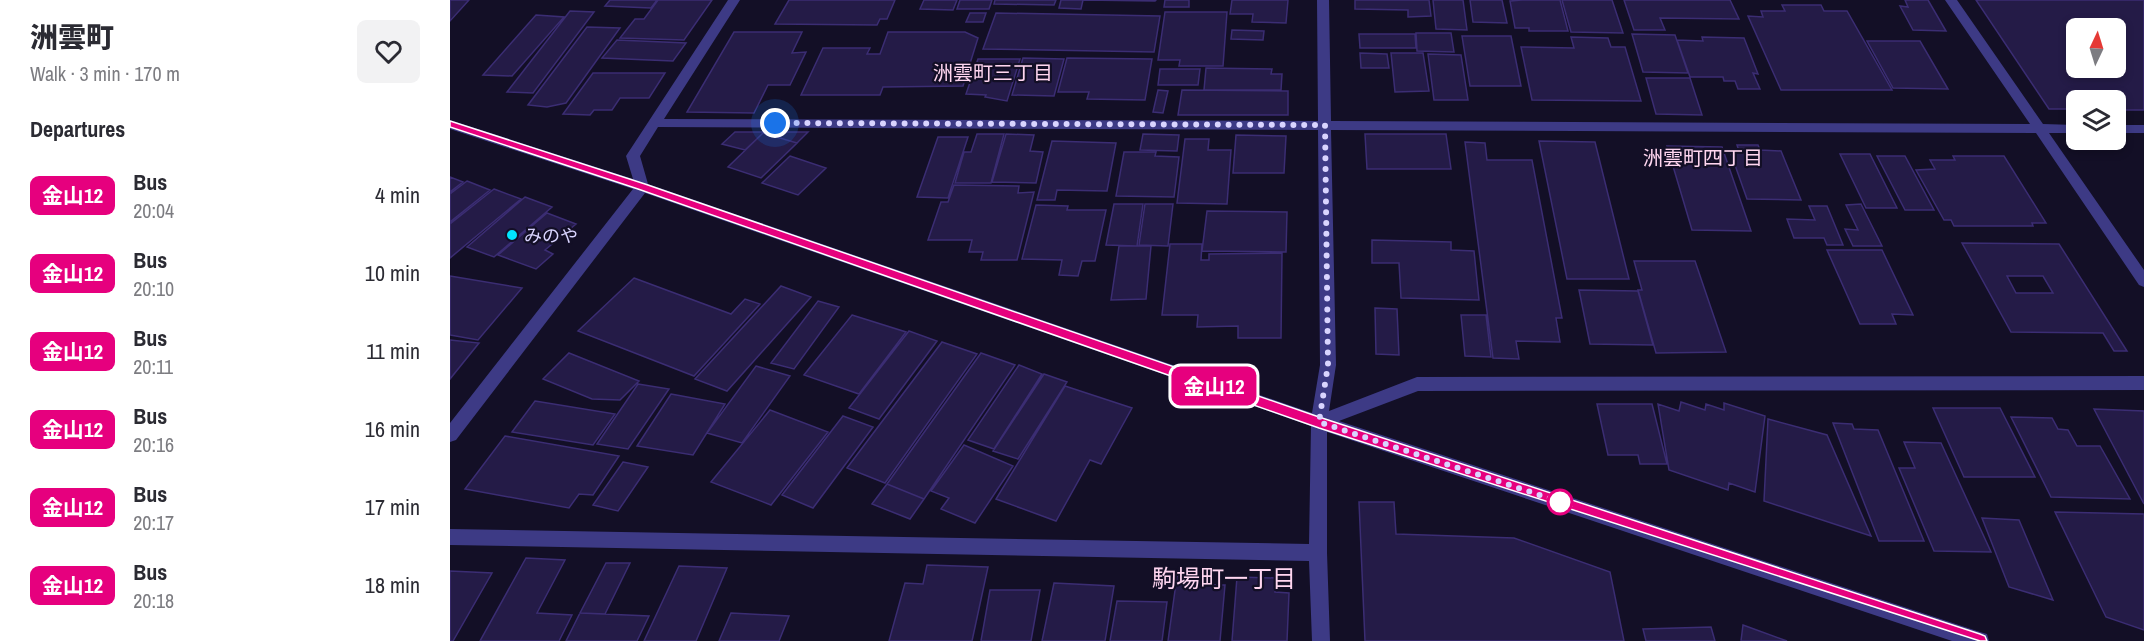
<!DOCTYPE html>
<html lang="en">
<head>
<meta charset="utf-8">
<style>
	:root { --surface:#fff; --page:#f2f2f3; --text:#2b2b33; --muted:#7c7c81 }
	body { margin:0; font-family:"Archivo Narrow","Noto Sans JP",sans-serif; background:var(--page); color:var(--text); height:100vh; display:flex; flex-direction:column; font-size:22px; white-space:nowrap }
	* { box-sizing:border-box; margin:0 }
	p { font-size:20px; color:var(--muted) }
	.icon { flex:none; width:33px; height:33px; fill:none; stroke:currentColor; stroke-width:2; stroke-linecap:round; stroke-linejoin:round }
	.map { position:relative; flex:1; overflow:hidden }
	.details { display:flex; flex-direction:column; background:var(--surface); width:450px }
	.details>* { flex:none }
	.badge { padding:0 12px; border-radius:9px; font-size:21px; line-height:39px }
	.needle { width:39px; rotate:4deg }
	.buttons { position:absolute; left:1616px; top:18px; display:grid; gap:12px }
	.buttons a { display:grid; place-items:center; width:60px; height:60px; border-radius:9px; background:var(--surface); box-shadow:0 3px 9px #0003; font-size:30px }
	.you { position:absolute; width:30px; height:30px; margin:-15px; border:4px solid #fff; border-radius:50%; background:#1a73e8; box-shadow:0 0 0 9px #1a73e833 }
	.map>.badge { position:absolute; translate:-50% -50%; box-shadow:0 0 0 3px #fff }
	h2 { padding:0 30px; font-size:22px; line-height:54px }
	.round { display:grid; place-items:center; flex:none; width:63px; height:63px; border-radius:9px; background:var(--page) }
	.headline { display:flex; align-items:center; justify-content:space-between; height:102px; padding:0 30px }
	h1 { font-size:28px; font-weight:800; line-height:45px }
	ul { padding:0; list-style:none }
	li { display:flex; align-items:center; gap:18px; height:78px; padding:0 30px }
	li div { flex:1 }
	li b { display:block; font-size:22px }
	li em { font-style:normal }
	li .badge { min-width:66px; font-weight:700; text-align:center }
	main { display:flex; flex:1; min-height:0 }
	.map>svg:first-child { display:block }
	.building { fill:#241b47; stroke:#3b2d73; stroke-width:1.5; fill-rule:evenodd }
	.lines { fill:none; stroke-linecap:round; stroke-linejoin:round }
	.minor { fill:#3d3a85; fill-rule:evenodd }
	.line { fill:#e6007e; stroke:#fff; stroke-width:1.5 }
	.walk { stroke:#d9d4ff; stroke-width:6; stroke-dasharray:0 10.8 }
	.poi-dot { fill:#00e5ff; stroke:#130f26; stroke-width:2 }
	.stop-dot { fill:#fff; stroke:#e6007e; stroke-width:3 }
	.labels { text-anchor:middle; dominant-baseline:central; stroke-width:4.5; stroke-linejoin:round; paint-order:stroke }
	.poi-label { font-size:18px; fill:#d9d4ff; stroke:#130f26; text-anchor:start }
	.neighbourhood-label { font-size:20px; fill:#ffd6f0; stroke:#130f26 }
	.near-neighbourhood-label { font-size:24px; fill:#ffd6f0; stroke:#130f26 }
</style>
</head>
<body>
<main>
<section class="details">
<div class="headline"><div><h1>洲雲町</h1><p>Walk · 3 min · 170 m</p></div><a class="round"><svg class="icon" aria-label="heart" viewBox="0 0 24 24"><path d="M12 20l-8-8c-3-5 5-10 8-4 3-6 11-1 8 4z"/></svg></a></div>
<h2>Departures</h2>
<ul>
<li><span class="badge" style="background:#e6007e;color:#fff">金山12</span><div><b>Bus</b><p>20:04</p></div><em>4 min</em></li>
<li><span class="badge" style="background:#e6007e;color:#fff">金山12</span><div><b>Bus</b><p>20:10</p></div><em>10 min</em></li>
<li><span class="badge" style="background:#e6007e;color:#fff">金山12</span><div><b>Bus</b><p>20:11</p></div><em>11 min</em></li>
<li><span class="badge" style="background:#e6007e;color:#fff">金山12</span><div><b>Bus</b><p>20:16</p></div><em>16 min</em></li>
<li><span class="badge" style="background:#e6007e;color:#fff">金山12</span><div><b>Bus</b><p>20:17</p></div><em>17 min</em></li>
<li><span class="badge" style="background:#e6007e;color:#fff">金山12</span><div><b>Bus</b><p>20:18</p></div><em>18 min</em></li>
</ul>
</section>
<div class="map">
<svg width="1694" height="641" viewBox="0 0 1694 641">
	<rect width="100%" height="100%" fill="#130f26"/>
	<path class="building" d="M0,0H19L0,21Z
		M160,0H207L201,8L155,6Z
		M208,0H262L234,40L170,38L185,19H194Z
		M339,0H445L437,19H430L427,25L325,24Z
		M474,0H507L503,10L470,9Z
		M510,0H542L539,9H507Z
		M545,0H606L604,5L544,4Z
		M611,0H633L631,9L609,8Z
		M633,0H706L705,1Z
		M715,0H739V7H714Z
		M782,0H838L836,23L802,22L803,14H780Z
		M905,0H979L981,16L958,17V10L905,9Z
		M983,0H1013L1017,30L986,29Z
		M1020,0H1052L1057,23L1023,22Z
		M1072,0H1110L1118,31H1079V28H1065L1060,1Z
		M1112,0H1162L1173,33L1121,32Z
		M1174,0H1280L1289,19L1210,18L1215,30H1184Z
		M1455,0H1478L1496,31L1463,30L1450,6L1458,7Z
		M1526,0H1694V110H1665V100H1626V109H1599ZM1626,28H1665V68H1626Z
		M1332,5H1371L1374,11H1397L1442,90H1331L1298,16L1313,17L1311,11H1335Z
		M120,11L144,12L83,93L57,92Z
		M715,12H777L773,66H729L730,60H708Z
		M520,13H536L533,22H516Z
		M546,13L710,16L704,52L533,49Z
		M86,15L114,17L62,76L33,75Z
		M137,27L170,28L116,103L97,107L78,105Z
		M782,30L814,31L813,40L781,39Z
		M284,32H352L342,53L356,52L340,85H318L304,113L237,112Z
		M438,32H515L528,38L513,86L433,87L430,95H351L373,48H420L417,54H430Z
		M966,33H1001L1004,52L967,51Z
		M909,34H965L966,48H910Z
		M1182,34L1225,35L1238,73L1193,72Z
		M1012,36H1061L1071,86H1020Z
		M1121,37L1158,38L1161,47H1175L1191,101L1082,100L1071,47L1124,48Z
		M1252,37L1294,38L1308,74L1303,73L1310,89H1288L1285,81H1274L1273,77H1240L1227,40L1253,41Z
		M167,40L236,43L223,61L152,58Z
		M1417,41H1470L1498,89L1443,88Z
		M910,53L937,54L939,68H911Z
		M941,53H973L979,91L945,92Z
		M978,54L1011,55L1018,100H984Z
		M573,58L614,59L604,96L562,95Z
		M617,58L702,59L695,100L637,99L639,92H608Z
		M528,59H570L557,101L535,97L536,95L516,94Z
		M756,68L822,69L821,74H832L831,90H754Z
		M710,69H750L748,85H708Z
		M143,73H215L199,98H170L162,110H144L140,115L113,114Z
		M1196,78H1240L1252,115L1206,114Z
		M708,90L718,91L713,113L703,112Z
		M732,90L838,91V115H728Z
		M285,132H358L347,143L313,133L295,150L272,144Z
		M313,133L347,143L311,178L278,167Z
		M527,134H554L541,183H505L514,152H521Z
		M556,134L584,135L580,151L593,152L586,183L542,182Z
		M693,134L729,135L727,151L690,150Z
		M915,134H996L1001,169H917Z
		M786,135L836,136L834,173H783Z
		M488,137H518L498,198L467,197Z
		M735,139H759L758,150H781L777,204L727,203Z
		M602,141L666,143L657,191L607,190L605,200H587Z
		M1089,141L1145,142L1179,279H1117Z
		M1015,142L1035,143L1037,160H1082L1112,318H1106L1110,342L1066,341L1069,359L1043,358Z
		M1287,145H1308L1310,150L1331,151L1351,200L1297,199L1280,151H1289Z
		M1217,146L1272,147L1301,231L1242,230Z
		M674,152H706L705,156L729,157L724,197L666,196Z
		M1390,154H1420L1447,208H1416Z
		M340,156L376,168L348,195L312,183Z
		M1427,156H1455L1484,210H1455Z
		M1503,156H1554L1596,223H1582L1583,226H1504L1501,220H1494L1466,170L1485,169L1480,160H1505Z
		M0,177L13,182L0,192Z
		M17,181L40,190L0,222V194Z
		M504,185L569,186L568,193L584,192L567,260H531L533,252H519L522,240H478L491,202H498Z
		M44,189L71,199L0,258V224Z
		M75,197L102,207L44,257L17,247Z
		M664,204H693L687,246L656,245Z
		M695,204H723L718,246L689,245Z
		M1411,204L1432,246H1403L1395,229L1408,230L1396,205Z
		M586,205L618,206L617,210H656L645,261H632L628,276L609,275L612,260L572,259Z
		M1359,206H1377L1393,245H1377L1374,238H1344L1337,219L1365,220Z
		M757,211L837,212L836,252L752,251Z
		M97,213L126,224L95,250L103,254L86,269L48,255Z
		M922,240L1001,242V250L1024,251L1029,300L951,298L949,263H922Z
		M1512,243L1609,244L1677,351H1664L1653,333L1561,332ZM1557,276H1593L1603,293H1566Z
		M720,244H752L751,260H759V254L832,253L831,338H788V326L747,327L748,315H712Z
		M669,246H701L696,299L661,300Z
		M1377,250H1432L1463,315L1442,314L1446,324H1410Z
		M1184,261H1245L1276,352L1206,353L1188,290H1192Z
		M0,276L72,288L28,340L0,335Z
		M184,278L281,314L295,299L310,304L244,376L128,331Z
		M331,286L361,297L277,391L245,379Z
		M1129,290L1188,291L1203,345L1140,344Z
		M368,301L389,307L344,369L321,363Z
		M925,308L947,309L949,355L926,354Z
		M402,315L456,332L409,394L354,375Z
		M1011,315H1036L1041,357L1015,356Z
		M459,331L487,341L429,419L399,408Z
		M0,340L29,343L0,379Z
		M492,342L527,354L435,483L397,468Z
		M119,353L189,381L170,400L142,399L93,379Z
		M531,353L565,365L474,499L437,484Z
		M569,365L592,374L544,449L518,440Z
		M306,366L340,376L292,443L257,433Z
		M594,374L617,382L568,459L543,451Z
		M188,384L219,389L178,449L147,444Z
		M615,386L682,408L651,464L640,460L606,521L546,499Z
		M221,394L275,404L243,455L187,446Z
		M85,401L165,414L143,445L62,432Z
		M1231,402L1255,410L1256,404L1274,410V403L1315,416L1305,492L1279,483L1278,490L1219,470L1208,404L1229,411Z
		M1147,404H1202L1217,464H1190L1188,455H1158Z
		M1483,408H1550L1585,477H1514Z
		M1644,409L1694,411V504Z
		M320,410L378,432L321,505L261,482Z
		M393,416L423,427L363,508L332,495Z
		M1561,417L1602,418L1608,429L1618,430L1627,446H1650L1680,499L1601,497Z
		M1318,419L1377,435L1421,536L1314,501Z
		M1383,423L1402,424L1404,429L1428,430L1474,541H1429Z
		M55,436L169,456L143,495L129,494L119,508L15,489Z
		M1454,442L1491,443L1541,552L1484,551L1449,468H1465Z
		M514,445L563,466L525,523L491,509L499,498L481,491Z
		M173,462L198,467L168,511L143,505Z
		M437,484L474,499L460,519L422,504Z
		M909,502H944L946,534L1064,538L1160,572L1174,641H915Z
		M1605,512L1694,514V630L1656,617Z
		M1532,518L1569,520L1603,600L1559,587Z
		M76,558L115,560L87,613L122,615L109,641H30Z
		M156,563H180L155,614L130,613Z
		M477,565L538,567L522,641H439L455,583L473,584Z
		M229,566L277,568L246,641H194Z
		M0,571L42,573L3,641H0Z
		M727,576L759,577L758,585H775L770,641H718Z
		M787,577L826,578L825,592L839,593L837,641H782Z
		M604,583L664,586L655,641H592Z
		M540,590H590L581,641H531Z
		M667,601L717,602L712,641H660Z
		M130,613L199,616L187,641H116Z
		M281,613L339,616L329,641H269Z
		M1293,625L1337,641H1291Z
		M1261,627L1265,641H1196L1193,629Z"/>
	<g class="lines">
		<path class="minor" d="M278,0H290L214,119L868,121L867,0H879L881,121L1580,124L1495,0H1507L1593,124L1626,125V133H1599L1694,270V287L1689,285L1586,133L881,130L886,365L879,411L967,377L1694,376V390L968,391L889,421L1530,632L1537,634L1539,641H1502L877,432V553L880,641H862L859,561L0,545V529L859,544L861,426L195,193L6,440L0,442V423L183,189L0,129V120L183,179L176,156ZM208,127L868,130L870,365L862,413L198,184L190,156Z
			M1665,125H1694V133H1665Z"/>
	</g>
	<path class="line" d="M0,121L195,184L869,417L1530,634L1535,636L1537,641H1530L869,428L188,189L0,127Z"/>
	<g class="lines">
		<path class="walk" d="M325,123L875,125L878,365L869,422L1120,505L1110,502"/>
	</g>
	<circle class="poi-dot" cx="62" cy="235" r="6"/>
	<circle class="stop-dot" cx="1110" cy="502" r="12"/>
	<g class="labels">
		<g class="poi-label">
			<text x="74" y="235">みのや</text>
		</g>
		<g class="neighbourhood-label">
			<text x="543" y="72">洲雲町三丁目</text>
			<text x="1253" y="157">洲雲町四丁目</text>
		</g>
		<g class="near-neighbourhood-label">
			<text x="774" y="578">駒場町一丁目</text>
		</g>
	</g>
</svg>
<div class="buttons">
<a><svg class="needle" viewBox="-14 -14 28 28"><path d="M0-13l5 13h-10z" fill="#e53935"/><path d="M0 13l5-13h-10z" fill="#7c7c81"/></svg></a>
<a><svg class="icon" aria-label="layers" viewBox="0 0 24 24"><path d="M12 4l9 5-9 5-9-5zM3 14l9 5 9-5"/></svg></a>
</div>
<div class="you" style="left:325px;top:123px"></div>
<b class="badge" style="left:764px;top:386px;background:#e6007e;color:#fff">金山12</b>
</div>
</main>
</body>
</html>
